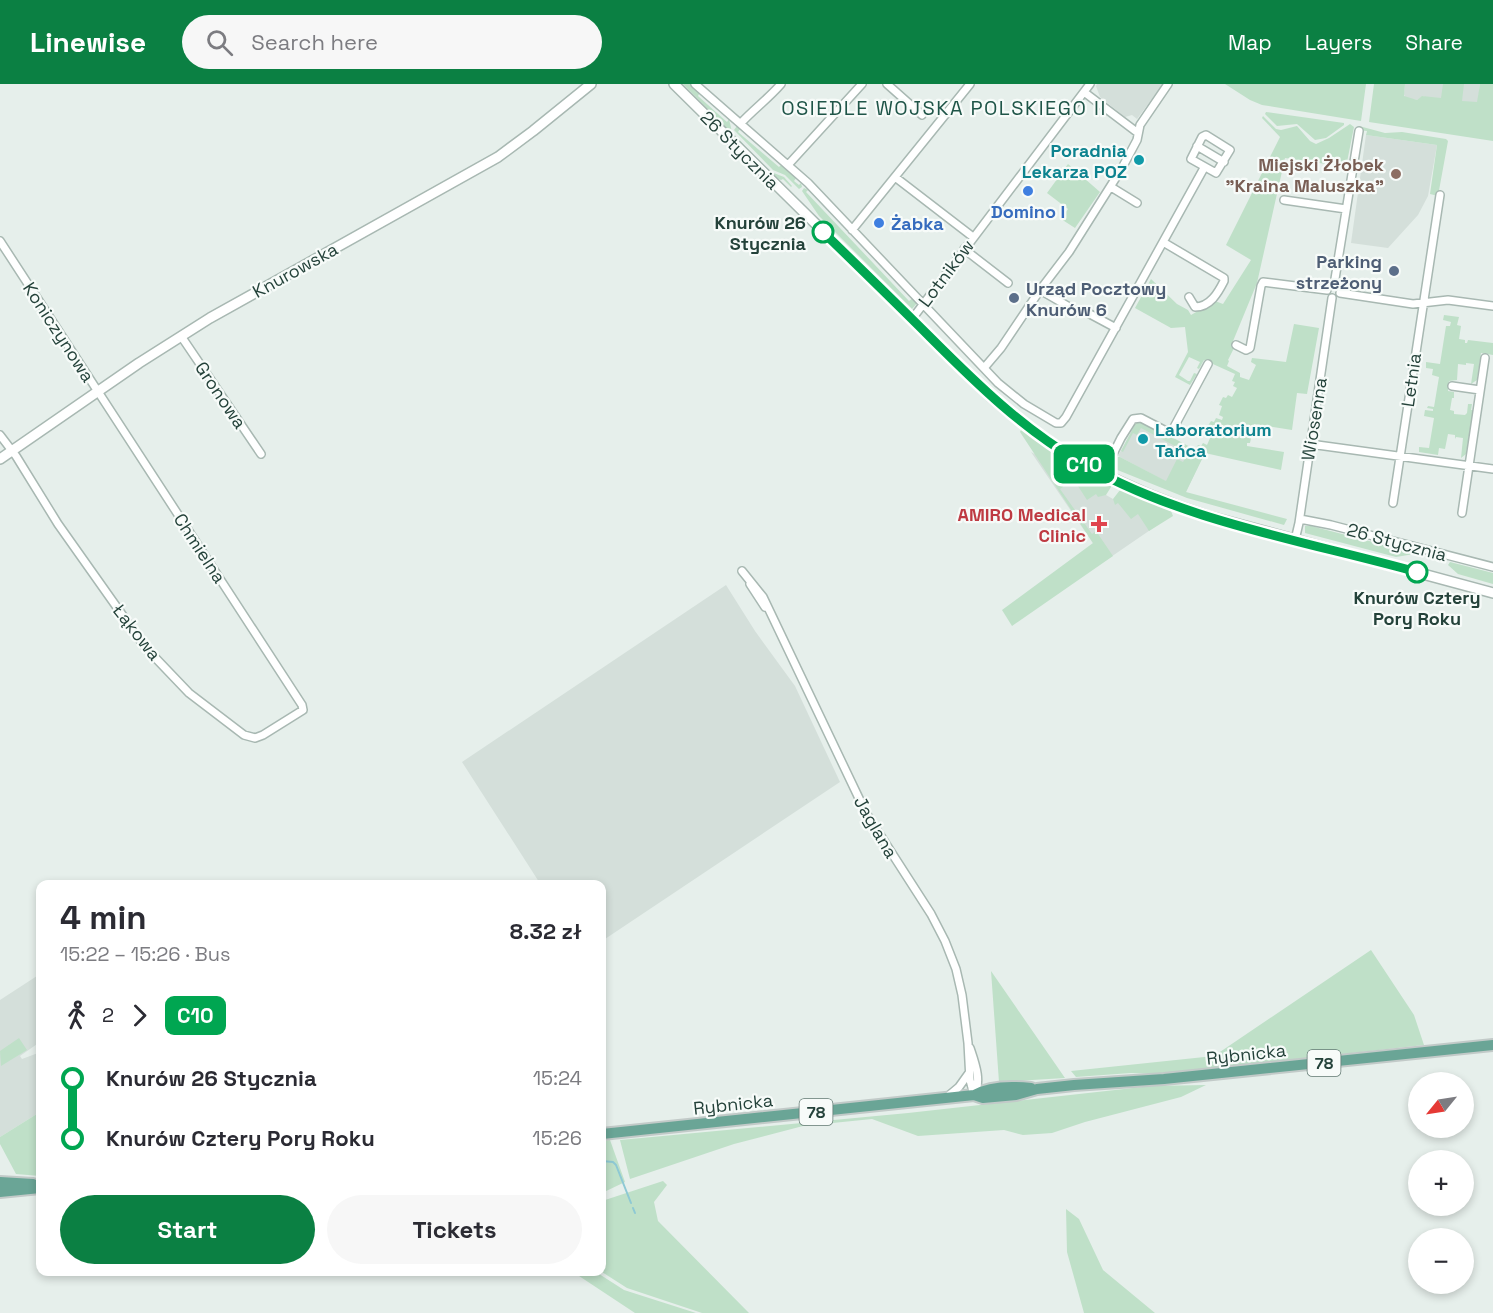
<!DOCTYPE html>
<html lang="en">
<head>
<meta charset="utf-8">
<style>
	:root { --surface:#fff; --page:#f7f7f7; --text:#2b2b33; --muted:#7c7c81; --accent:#0b8043 }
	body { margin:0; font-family:"Space Grotesk",sans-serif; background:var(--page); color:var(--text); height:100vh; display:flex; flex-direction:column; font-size:22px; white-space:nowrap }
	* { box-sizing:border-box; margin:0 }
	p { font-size:20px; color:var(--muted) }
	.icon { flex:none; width:33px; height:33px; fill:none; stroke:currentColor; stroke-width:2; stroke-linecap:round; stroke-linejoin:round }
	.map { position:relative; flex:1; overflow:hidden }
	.drawer { position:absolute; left:36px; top:796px; width:570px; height:396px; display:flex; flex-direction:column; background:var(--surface); border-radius:12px; box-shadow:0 3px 9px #0003 }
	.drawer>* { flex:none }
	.badge { padding:0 12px; border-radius:9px; font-size:21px; line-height:39px }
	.needle { width:39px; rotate:240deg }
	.fabs { position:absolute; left:1408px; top:988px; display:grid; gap:12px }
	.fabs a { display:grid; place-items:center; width:66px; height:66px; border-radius:50%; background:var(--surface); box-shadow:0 3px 9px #0003; font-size:30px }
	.map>.badge { position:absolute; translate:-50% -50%; box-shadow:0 0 0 3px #fff }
	.legs { display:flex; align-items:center; gap:9px; height:66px; padding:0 24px; font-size:20px }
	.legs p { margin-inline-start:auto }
	.overview { display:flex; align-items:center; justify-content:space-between; height:102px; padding:0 24px }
	h1 { font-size:33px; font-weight:800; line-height:45px }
	.action { display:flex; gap:12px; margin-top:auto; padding:12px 24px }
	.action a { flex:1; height:69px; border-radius:36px; background:var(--accent); color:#fff; font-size:24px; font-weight:800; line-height:69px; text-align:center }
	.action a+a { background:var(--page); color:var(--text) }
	ul { padding:0 24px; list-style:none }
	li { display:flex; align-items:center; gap:21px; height:60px; font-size:22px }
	li i { display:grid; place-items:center; width:9px; height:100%; margin:0 8px; background:currentColor }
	li i::after { content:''; width:15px; height:15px; margin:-8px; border:4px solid; border-radius:50%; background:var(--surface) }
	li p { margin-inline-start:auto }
	li:first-child i { background:linear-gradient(#0000 50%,currentColor 0) }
	li:last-child i { background:linear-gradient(currentColor 50%,#0000 0) }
	header { display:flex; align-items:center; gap:36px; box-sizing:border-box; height:84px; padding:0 30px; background:var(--accent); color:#fff }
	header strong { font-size:28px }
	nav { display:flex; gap:33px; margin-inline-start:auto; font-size:21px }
	.search { width:420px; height:54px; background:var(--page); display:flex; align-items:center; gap:15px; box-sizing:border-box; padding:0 21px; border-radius:33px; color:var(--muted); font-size:22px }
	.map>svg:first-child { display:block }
	.built { fill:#d4dfda }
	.green { fill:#bfe0c8 }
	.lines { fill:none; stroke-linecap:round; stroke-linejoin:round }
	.stream { stroke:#8ec9d4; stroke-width:2 }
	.minor-casing { stroke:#a8b8b2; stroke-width:10 }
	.tertiary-casing { stroke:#a8b8b2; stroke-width:12 }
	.primary-casing { stroke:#c2cac8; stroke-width:14 }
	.minor { stroke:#fff; stroke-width:7 }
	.tertiary { stroke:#fff; stroke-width:9 }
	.primary { stroke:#6aa596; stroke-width:10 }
	.line-1-casing { stroke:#fff; stroke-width:14 }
	.line-1 { stroke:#00a651; stroke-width:9 }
	.culture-dot { fill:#0f9aa8; stroke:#f7fbf9; stroke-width:2 }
	.education-dot { fill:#8d6e63; stroke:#f7fbf9; stroke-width:2 }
	.shop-dot { fill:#3f7fe0; stroke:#f7fbf9; stroke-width:2 }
	.stop-1-dot { fill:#fff; stroke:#00a651; stroke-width:3 }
	.service-dot { fill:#5c6f8a; stroke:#f7fbf9; stroke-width:2 }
	.health-dot { fill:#e0444e; stroke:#f7fbf9; stroke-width:2 }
	.labels { text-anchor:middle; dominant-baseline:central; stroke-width:4.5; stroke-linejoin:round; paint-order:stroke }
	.shield { fill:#f7fbf9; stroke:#637a73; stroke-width:1.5 }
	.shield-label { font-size:16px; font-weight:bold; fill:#24423a }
	.street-label { font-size:18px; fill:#24423a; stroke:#f7fbf9 }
	.culture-label { font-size:18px; font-weight:bold; fill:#0d838f; stroke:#f7fbf9; text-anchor:end }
	.education-label { font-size:18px; font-weight:bold; fill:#785e54; stroke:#f7fbf9; text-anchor:end }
	.shop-label { font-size:18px; font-weight:bold; fill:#366cbe; stroke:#f7fbf9 }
	.stop-label { font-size:18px; font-weight:bold; fill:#24423a; stroke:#f7fbf9; text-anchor:end }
	.service-label { font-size:18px; font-weight:bold; fill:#4e5e75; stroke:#f7fbf9; text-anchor:end }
	.health-label { font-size:18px; font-weight:bold; fill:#be3a42; stroke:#f7fbf9; text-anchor:end }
	.neighbourhood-label { font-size:20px; letter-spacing:1.5px; fill:#1f5548; stroke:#f7fbf9 }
</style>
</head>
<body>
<header>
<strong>Linewise</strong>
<div class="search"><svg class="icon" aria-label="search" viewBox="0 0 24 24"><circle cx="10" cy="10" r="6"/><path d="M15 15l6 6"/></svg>Search here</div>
<nav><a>Map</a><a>Layers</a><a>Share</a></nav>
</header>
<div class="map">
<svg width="1493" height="1229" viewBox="0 0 1493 1229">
	<rect width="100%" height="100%" fill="#e6efeb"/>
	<path class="built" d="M1097,0H1163L1137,35L1132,31L1125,33L1100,13L1096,2Z
		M1405,0H1480L1478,18L1460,31L1423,12L1417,16L1405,14L1404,10Z
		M1366,51L1437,61L1428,112L1418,131L1388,164L1351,159Z
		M1137,337L1203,372L1186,408L1118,372Z
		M1031,368L1113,415L1159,440L1105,477Z
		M726,501L755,547L795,602L840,698L602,857V801H541L462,678Z
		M40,890V958L20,972L22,975L38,969L40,970V1028L0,1053V916Z"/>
	<path class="green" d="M683,0H690L700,8L698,12L727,38L729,35L732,48L747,64L771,88L784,93L792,102L791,103L783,95L781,96L774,93Z
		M1225,0H1366L1361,37L1262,21L1250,16Z
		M1374,0H1405L1404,12L1417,16L1422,12L1441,14L1443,0H1464L1462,17L1477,18L1480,0H1493V57L1369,38Z
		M1266,28L1344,39V41L1326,54L1315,56L1297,40L1277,42L1265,30Z
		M1263,32L1276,45L1281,46L1297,42L1310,57L1316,60L1329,54L1350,40L1354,43L1346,83L1285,74L1257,199L1231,262L1234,264L1228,276L1229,277L1227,282L1240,289V293L1249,296L1256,281L1251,278L1252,274L1286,278L1294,240L1319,244L1307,310L1297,309L1292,346L1254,340L1250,359H1247V362L1284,368L1281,386L1205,369L1186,408L1287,435L1284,441L1187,414L1110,383L1116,373H1120L1166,397L1177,375L1183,378L1188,369L1141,344L1137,351L1133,349L1123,368L1121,367L1137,337L1148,343L1149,341L1194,365V367L1198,361L1201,362L1203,359L1207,361L1211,352L1208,350L1209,346L1206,345L1211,337L1214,338L1216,334L1222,336L1223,333L1219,331L1222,322L1219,321L1223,313L1226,314L1228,311L1232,313L1237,304L1233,302L1235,298L1232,297L1235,290L1204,276L1199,285L1197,284L1200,278L1189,273L1179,291L1188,297H1190L1194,289L1197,290L1190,301L1175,293L1188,268L1185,243L1171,244L1135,224L1151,195L1177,220L1188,226L1191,231L1215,217L1223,220L1251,176L1226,161L1280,53L1262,34Z
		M737,42L740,45L738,48L779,83L783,79L797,93L794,97L799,101L801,99L802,103L799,105L785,91L773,86L734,46Z
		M1359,42L1385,49L1402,48L1446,55L1448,57L1438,112L1430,110L1437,61L1366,51L1367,47L1357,46Z
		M1068,80L1100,108L1075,144L1061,135L1068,125L1047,109Z
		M804,104L808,106L806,108L909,217L913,214L917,219L912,225L819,132L802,107Z
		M1444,231L1459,233L1457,241L1461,242L1459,255L1465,256V259H1467L1468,256L1493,259V271L1481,269L1477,296L1471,300L1474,280L1466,279V281L1458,280L1457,296L1449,297L1448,307L1454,308V314H1452L1450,326L1454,327V330L1465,331L1467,329L1468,320H1472L1471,326H1473L1466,370L1461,374L1463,354L1456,353L1455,355V351L1448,350L1445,365L1439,364L1438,371L1419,368V363L1429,364L1434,334L1424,332L1425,326L1433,327V325L1427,324L1428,322L1434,323L1439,293L1432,291L1433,285L1426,284V278L1440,280L1446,242H1450L1451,238L1443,236Z
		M1022,344L1080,383L1110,398L1111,403L1106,411L1098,413L1096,410L1087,416L1074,396L1063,400V403L1060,405L1092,450L1096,447L1113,472L1012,542L1002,526L1093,459L1020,348Z
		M1120,406L1171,427L1173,432L1149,447L1138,430L1131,435L1118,419L1115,421L1113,415Z
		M1305,442H1311L1412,468L1414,470L1396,473L1305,449Z
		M1450,478L1493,489V500L1458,490L1448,481Z
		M1371,866L1414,931L1424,961L1161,990L1131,989L1076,993L1071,987L1214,972Z
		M991,887L1065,994L999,998Z
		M19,954L27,966L1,982L0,967Z
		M1206,1001L1181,1013L1085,1038L1052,1049L1023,1051L1004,1046L918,1052L872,1035L803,1042L734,1060L630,1095L620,1056L908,1029L1151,1002Z
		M40,1028V1092L16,1090L0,1060V1053Z
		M610,1056L625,1098L602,1109V1057Z
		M663,1097L667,1101L654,1118L658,1137L749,1229H702L627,1204L602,1188V1117Z
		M1066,1125L1079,1135L1103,1186L1155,1229H1084L1067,1168Z
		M573,1188H596L624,1206L696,1229H635Z"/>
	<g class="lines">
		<path class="stream" d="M602,1077L613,1078L616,1081L631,1119
			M633,1124L635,1129"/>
		<defs>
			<path id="minor" d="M695,0L808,99L998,299L1024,320L1056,339H1061L1066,333L1204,84
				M887,0L922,31
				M1084,8L1138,49
				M741,39C754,25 769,14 781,0
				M1206,51L1230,66L1216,89L1191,75L1202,53Z
				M1197,62L1224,78
				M788,81L862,0
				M895,93L973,153
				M1111,103L1137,119
				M1284,116L1346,125
				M852,146L970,0
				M0,157L302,621L303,626L263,651L255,654L244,651L189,609L145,563L58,440L16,372L0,351
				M1163,158L1224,194V197C1218,209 1210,223 1195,223L1189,213
				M964,165L1008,199
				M1334,201L1359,47
				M1040,206L1078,228L1088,229L1116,244
				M1340,209L1413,220L1448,216L1493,222
				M912,235L1090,0
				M181,252L261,370
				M1236,261L1246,266L1250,264L1261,202L1263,198L1327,206
				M984,284L1001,264L1040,206L1069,168L1122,84L1137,56L1140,41L1168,0
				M1452,302L1480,306
				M1310,360L1493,385
				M1103,390L1121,354L1133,335L1141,334L1166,347L1173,345L1208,280
				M1393,419L1440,111
				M1462,429L1485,274
				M1300,435L1331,441L1493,483
				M1295,456L1299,439L1332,214
				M742,487L763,513L866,729L931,830L945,857L956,885L962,911L968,959L970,996L974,1011
				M750,500L765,523
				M970,964C975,979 982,997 974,1011
				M947,1013L959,1003L969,989"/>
			<path id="tertiary" d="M674,0L991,313C1056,370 1126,406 1208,432L1493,509
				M0,375L139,279L210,234L498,73L533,47L591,0"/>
			<path id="primary" d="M974,1011L983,1014L1016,1011L1037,1005L1074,1001L1164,995L1493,961
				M602,1050L974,1011C990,1002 1013,1002 1031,1004
				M0,1098L33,1100
				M0,1108L40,1104"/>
		</defs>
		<use href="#minor" class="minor-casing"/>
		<use href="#tertiary" class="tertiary-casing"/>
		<use href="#primary" class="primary-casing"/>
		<use href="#minor" class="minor"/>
		<use href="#tertiary" class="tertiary"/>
		<use href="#primary" class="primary"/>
	</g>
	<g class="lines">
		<defs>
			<path id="line-1" d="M823,148C859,183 895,218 930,253C977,300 1023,345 1080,378C1180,437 1306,457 1417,488"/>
		</defs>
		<use href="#line-1" class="line-1-casing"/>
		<use href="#line-1" class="line-1"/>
	</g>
	<g class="culture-dot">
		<circle cx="1139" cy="76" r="6"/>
		<circle cx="1143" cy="355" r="6"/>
	</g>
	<circle class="education-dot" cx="1396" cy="90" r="6"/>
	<g class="shop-dot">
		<circle cx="1028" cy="107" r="6"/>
		<circle cx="879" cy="139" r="6"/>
	</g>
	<g class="stop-1-dot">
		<circle cx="823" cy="148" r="10"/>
		<circle cx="1417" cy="488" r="10"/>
	</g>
	<g class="service-dot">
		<circle cx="1394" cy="187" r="6"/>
		<circle cx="1014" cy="214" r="6"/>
	</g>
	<path class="health-dot" d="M1096 431h6v6h6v6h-6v6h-6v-6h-6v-6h6z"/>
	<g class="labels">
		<g class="shield">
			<rect x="1307.5" y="966" width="33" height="26" rx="4.5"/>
			<rect x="799.5" y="1015" width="33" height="26" rx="4.5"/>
		</g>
		<g class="shield-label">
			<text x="1324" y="979">78</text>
			<text x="816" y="1028">78</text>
		</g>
		<g class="street-label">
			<text transform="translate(740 66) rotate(45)">26 Stycznia</text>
			<text transform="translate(295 186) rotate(-29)">Knurowska</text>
			<text transform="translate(946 189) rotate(-53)">Lotników</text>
			<text transform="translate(59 248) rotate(57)">Koniczynowa</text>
			<text transform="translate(1411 296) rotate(-82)">Letnia</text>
			<text transform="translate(221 311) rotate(56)">Gronowa</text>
			<text transform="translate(1314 335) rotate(-81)">Wiosenna</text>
			<text transform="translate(1397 458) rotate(15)">26 Stycznia</text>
			<text transform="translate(200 464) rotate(57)">Chmielna</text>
			<text transform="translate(137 548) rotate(52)">Łąkowa</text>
			<text transform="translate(876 743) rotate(60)">Jaglana</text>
			<text transform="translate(1246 970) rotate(-6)">Rybnicka</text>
			<text transform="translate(733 1020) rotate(-6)">Rybnicka</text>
		</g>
		<g class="culture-label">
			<text x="1127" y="66">Poradnia<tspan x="1127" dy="21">Lekarza POZ</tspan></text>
			<text x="1155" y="345" text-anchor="start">Laboratorium<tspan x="1155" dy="21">Tańca</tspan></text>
		</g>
		<g class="education-label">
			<text x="1384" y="80">Miejski Żłobek<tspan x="1384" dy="21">"Kraina Maluszka"</tspan></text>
		</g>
		<g class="shop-label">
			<text x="1028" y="127">Domino I</text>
			<text x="891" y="139" text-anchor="start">Żabka</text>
		</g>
		<g class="stop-label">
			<text x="806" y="138">Knurów 26<tspan x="806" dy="21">Stycznia</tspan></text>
			<text x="1417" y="513" text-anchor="middle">Knurów Cztery<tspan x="1417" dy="21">Pory Roku</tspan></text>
		</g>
		<g class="service-label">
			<text x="1382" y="177">Parking<tspan x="1382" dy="21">strzeżony</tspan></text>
			<text x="1026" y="204" text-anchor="start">Urząd Pocztowy<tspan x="1026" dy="21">Knurów 6</tspan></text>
		</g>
		<g class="health-label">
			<text x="1086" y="430">AMIRO Medical<tspan x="1086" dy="21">Clinic</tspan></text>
		</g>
		<g class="neighbourhood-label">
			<text x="944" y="24">OSIEDLE WOJSKA POLSKIEGO II</text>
		</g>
	</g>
</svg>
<div class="fabs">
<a><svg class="needle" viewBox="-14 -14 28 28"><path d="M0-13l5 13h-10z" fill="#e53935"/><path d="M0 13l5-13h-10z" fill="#7c7c81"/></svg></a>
<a>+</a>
<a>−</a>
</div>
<b class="badge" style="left:1084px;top:380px;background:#00a651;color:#fff">C10</b>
<section class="drawer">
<div class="overview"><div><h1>4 min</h1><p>15:22 – 15:26 · Bus</p></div><b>8.32 zł</b></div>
<div class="legs"><svg class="icon" aria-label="walk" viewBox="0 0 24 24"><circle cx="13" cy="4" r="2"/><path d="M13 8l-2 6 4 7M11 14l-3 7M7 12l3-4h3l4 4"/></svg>2<svg class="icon" aria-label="forward" viewBox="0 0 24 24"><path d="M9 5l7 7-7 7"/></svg><b class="badge" style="background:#00a651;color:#fff">C10</b></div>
<ul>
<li><i style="color:#00a651"></i><b>Knurów 26 Stycznia</b><p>15:24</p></li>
<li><i style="color:#00a651"></i><b>Knurów Cztery Pory Roku</b><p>15:26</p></li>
</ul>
<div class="action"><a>Start</a><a>Tickets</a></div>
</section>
</div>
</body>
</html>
